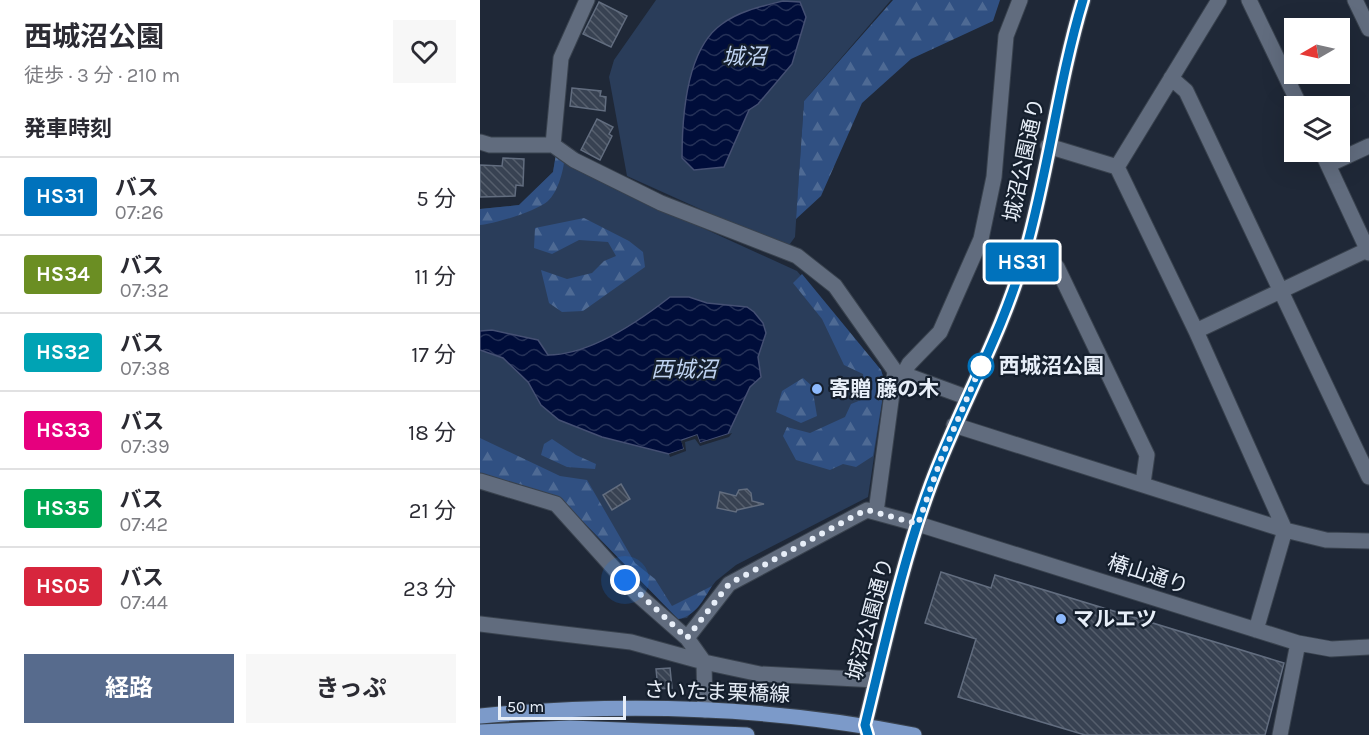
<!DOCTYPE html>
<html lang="ja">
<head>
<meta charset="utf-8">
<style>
	:root { --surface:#fff; --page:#f7f7f7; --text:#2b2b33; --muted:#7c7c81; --line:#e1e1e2; --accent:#576b8d }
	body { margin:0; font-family:Karla,"Noto Sans JP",sans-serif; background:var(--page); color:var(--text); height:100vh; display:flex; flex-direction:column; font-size:22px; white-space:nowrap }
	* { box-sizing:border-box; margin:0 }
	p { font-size:20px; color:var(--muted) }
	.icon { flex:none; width:33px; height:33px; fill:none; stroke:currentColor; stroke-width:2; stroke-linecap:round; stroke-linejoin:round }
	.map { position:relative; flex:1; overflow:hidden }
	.sheet { display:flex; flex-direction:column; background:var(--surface); width:480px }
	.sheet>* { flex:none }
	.badge { padding:0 12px; border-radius:4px; font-size:21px; line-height:39px }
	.needle { width:39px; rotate:261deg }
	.tools { position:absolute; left:804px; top:18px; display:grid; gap:12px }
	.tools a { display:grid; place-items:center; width:66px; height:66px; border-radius:0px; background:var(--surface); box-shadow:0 6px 24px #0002; font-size:30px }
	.scale { position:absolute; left:18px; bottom:15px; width:128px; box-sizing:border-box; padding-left:6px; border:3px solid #e7eef8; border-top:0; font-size:16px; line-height:21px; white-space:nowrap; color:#e7eef8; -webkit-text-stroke:4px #151f2d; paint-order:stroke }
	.you { position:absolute; width:30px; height:30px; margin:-15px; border:4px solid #fff; border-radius:50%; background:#1a73e8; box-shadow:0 0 0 9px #1a73e833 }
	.map>.badge { position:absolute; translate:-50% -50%; box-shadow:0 0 0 3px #fff }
	h2 { padding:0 24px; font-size:22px; line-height:54px }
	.round { display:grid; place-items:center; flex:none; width:63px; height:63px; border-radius:0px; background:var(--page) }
	.head { display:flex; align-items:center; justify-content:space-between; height:102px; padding:0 24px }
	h1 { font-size:28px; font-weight:700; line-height:45px }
	.cta { display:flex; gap:12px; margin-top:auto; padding:12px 24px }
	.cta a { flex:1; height:69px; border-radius:0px; background:var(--accent); color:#fff; font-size:24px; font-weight:700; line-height:69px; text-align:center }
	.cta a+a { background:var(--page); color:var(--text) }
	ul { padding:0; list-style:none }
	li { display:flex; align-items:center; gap:18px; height:78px; padding:0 24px; border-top:2px solid var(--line) }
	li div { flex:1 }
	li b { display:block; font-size:22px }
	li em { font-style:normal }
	li .badge { min-width:66px; font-weight:700; text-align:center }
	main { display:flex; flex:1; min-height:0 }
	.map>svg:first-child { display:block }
	.green { fill:#2a3d5a }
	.forest { fill:url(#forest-firs) }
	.water { fill:url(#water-waves); stroke:#455073; stroke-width:1.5 }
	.pier { fill:#1f2837 }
	.building { fill:url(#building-back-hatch); stroke:#626d7f; stroke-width:1.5 }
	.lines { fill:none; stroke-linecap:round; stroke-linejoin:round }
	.minor-casing { stroke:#39424e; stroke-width:17 }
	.major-casing { stroke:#39424e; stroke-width:17 }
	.minor { stroke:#616c7e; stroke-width:15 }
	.major { stroke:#7c9ac9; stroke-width:15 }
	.line-casing { stroke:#fff; stroke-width:14 }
	.line { stroke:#0072bc; stroke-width:9 }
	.walk { stroke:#e7eef8; stroke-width:6; stroke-dasharray:0 10.8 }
	.stop-dot { fill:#fff; stroke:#0072bc; stroke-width:3 }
	.poi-dot { fill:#8db9fc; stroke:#151f2d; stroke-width:2 }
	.labels { text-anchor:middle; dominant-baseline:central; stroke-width:4.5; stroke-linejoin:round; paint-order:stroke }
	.street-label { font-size:21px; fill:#e7eef8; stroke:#151f2d }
	.stop-label { font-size:21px; font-weight:bold; fill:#e7eef8; stroke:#151f2d; text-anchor:start }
	.poi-label { font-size:21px; font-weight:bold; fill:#e7eef8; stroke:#151f2d; text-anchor:start }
	.water-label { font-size:22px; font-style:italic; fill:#bfd3f2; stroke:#151f2d }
</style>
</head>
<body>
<main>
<section class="sheet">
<div class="head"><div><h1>西城沼公園</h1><p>徒歩 · 3 分 · 210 m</p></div><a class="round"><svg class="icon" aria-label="heart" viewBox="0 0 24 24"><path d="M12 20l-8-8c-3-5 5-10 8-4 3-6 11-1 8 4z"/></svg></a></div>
<h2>発車時刻</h2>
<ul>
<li><span class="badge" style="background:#0072bc;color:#fff">HS31</span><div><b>バス</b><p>07:26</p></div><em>5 分</em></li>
<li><span class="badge" style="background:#6b8e23;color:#fff">HS34</span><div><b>バス</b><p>07:32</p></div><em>11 分</em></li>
<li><span class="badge" style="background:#00a3b4;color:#fff">HS32</span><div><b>バス</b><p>07:38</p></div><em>17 分</em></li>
<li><span class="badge" style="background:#e6007e;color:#fff">HS33</span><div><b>バス</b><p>07:39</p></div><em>18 分</em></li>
<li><span class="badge" style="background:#00a651;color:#fff">HS35</span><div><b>バス</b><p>07:42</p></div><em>21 分</em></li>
<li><span class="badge" style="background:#d7263d;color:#fff">HS05</span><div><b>バス</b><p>07:44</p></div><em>23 分</em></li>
</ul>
<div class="cta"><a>経路</a><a>きっぷ</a></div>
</section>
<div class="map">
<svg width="889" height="735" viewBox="0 0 889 735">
	<defs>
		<pattern id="forest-firs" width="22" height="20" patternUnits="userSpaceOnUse" patternTransform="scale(1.5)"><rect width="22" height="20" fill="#305082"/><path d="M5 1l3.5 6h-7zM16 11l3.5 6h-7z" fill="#4e6a94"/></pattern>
		<pattern id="water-waves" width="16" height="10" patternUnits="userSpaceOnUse" patternTransform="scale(1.5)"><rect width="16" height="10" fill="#000d3a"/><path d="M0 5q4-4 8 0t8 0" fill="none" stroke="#253157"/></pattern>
		<pattern id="building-back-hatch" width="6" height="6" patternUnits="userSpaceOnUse" patternTransform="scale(1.5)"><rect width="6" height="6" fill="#384252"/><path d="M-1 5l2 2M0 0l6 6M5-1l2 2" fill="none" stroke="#555e6c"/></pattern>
	</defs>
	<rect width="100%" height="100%" fill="#1f2837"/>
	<path class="green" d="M176,0H411L324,101L315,237L307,248L147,176L129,77L134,60Z
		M76,154L109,176L317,271L401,370L405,383L388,497L256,565L236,581L207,618L198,619L80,498L0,473V209L39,205L73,172Z"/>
	<path class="forest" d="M413,0H520L513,21L431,59L382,103L341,196L316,219L324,101Z
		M76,154L84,162C83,173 77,193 68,201C57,211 14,224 0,225V209L39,205L73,172Z
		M104,218L149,241L163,252L165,267L103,311L82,312L69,303L61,270L87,279L112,273L124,261L136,256L128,242L99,240L72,254L54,248L55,228Z
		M322,274L401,370L405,383L393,456L376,467L363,464L350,470L316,460L303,436L307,427L330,433L365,417L371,404L386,398L383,374L364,365L342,319L313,283Z
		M323,378L332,386L337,416L321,423L296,412L302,391Z
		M0,438L80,476L107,480L155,563L175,579L192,606L232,586C224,599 215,617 198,619L80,498L0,473Z
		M72,439L96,455L116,464L115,469L87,467L61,455L64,444Z"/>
	<path class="water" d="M303,1L320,2L326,17L312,64L278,104L269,110L244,167L214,170L202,158C202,118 206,49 242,24C259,11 283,6 303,1Z
		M190,297H209L227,303L267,307L274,312L283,323L286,333L278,357L281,377L270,387L248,434L220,443L217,435L202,440L204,449L189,454L122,437L79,420L61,405L48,382L23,358L0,350V331L12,330L58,340L68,355C110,355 158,322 190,297Z"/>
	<path class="pier" d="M252,433L249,437L220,446L215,439L205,442L206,451L190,457L189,454L204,449L201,441L217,435L220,443Z"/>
	<path class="building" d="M119,2L147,16L131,47L103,34Z
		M92,88L121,91L120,96L126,97L125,111L90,106Z
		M117,119L133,127L129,134L132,136L120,160L101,150Z
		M23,158L44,159L43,186L36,185L35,196L0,197V165L22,166Z
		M141,484L150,499L132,510L123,495Z
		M267,489L271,493L272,501L284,504L257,510L256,512L237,508L240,492L256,496L259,490Z
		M461,572L511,588L515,575L804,663L785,735H605L478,697L496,639L445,623Z
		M190,668L192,688L178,689L176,669Z"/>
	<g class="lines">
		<defs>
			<path id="minor" d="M769,0L820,106
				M875,0L889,29
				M691,78L706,91L889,477
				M0,142L10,145H73L94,160L181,203L317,256L355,286L415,371L486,397
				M73,145L81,58L107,0
				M568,146L637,167L716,331L805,530L776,630
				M842,152L889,253
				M848,165L889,146
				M637,167L739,0
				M545,253L577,267L667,455L663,483
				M716,331L887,250
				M423,375L429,364L460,332L501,239L514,177L526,36L540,0
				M474,425L805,530L846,540L889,541
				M0,481L76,504L157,594L207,638L224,662L280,674L396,680
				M396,512L415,371
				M0,624L151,642L224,662L225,710
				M207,638L249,584L387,510L438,524L818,643L851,649L889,647
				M388,735L385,725C405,644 422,562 451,484C480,406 523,333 545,253C569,169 578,83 603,0
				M800,735L818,643"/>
			<path id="major" d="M0,716C144,702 292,707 434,735
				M0,732L90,728L267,735"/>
		</defs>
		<use href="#minor" class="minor-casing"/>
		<use href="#major" class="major-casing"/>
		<use href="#minor" class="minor"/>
		<use href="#major" class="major"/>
	</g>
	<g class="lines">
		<defs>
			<path id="line" d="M388,735L385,725C405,644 422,562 451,484C480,406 523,333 545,253C569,169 578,83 603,0"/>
		</defs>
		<use href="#line" class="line-casing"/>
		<use href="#line" class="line"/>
		<path class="walk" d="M145,580L207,638L249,584L378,514L387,510L438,524L461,459L503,361L501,366"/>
	</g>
	<circle class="stop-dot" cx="501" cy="366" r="12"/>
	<g class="poi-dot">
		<circle cx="337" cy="389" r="6"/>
		<circle cx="581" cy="619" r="6"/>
	</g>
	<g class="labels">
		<g class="street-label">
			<text transform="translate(544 160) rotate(-78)">城沼公園通り</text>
			<text transform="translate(668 574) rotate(18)">椿山通り</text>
			<text transform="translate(390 619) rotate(-75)">城沼公園通り</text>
			<text transform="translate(237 692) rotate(2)">さいたま栗橋線</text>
		</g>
		<g class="stop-label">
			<text x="519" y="366">西城沼公園</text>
		</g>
		<g class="poi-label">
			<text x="349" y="389">寄贈 藤の木</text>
			<text x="593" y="619">マルエツ</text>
		</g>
		<g class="water-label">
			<text x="264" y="57">城沼</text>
			<text x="204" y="370">西城沼</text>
		</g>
	</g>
</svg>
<div class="tools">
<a><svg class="needle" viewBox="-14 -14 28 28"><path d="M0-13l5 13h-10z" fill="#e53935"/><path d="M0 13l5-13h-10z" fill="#7c7c81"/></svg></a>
<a><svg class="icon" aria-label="layers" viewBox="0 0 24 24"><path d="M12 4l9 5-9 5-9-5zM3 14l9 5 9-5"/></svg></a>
</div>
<div class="scale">50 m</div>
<div class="you" style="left:145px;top:580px"></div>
<b class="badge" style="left:542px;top:262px;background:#0072bc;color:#fff">HS31</b>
</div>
</main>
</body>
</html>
